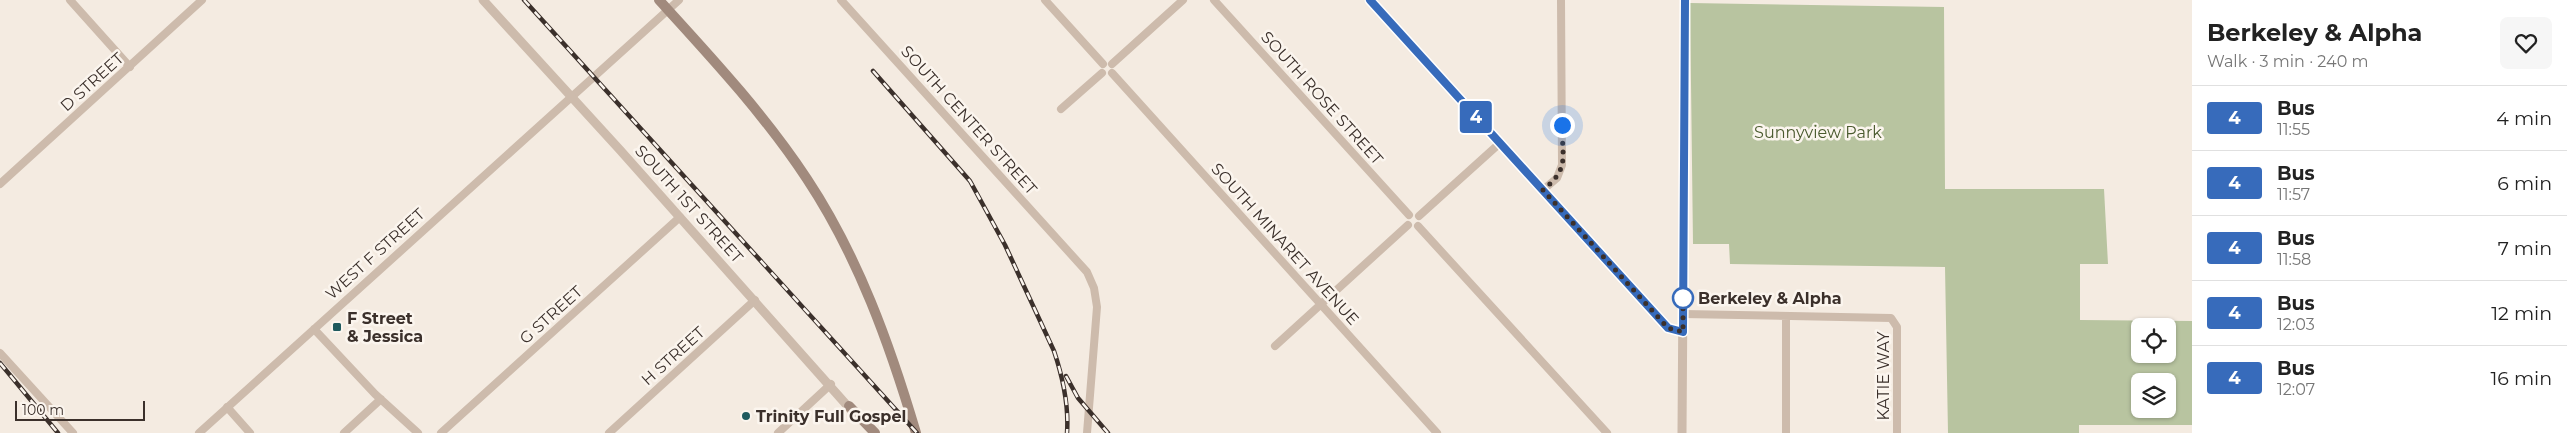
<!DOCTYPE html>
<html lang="en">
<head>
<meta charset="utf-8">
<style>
	:root { --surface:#fff; --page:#f6f6f6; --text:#222; --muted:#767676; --line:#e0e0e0 }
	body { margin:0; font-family:Montserrat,sans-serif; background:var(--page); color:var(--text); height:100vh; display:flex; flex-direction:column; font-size:19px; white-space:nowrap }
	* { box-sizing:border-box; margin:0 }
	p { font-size:16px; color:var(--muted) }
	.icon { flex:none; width:28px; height:28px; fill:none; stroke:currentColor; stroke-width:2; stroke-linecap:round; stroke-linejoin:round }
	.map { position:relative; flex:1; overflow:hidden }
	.side { display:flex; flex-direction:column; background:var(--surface); width:375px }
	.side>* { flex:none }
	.badge { padding:0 10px; border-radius:4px; font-size:18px; line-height:32px }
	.tools { position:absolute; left:2131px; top:318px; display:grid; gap:10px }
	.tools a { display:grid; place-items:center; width:45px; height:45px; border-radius:8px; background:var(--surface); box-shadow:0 1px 4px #0004; font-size:25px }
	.scale { position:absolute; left:15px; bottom:12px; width:130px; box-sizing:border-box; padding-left:5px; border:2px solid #3b302b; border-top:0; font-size:14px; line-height:18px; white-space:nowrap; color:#3b302b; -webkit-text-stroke:4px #fbf5ee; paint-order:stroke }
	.you { position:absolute; width:25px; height:25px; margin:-12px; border:4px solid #fff; border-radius:50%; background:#1a73e8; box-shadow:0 0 0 8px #1a73e833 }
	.map>.badge { position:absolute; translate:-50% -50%; box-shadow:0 0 0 2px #fff }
	.round { display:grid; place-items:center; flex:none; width:52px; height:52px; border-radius:8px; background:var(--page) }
	.summary { display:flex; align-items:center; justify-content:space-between; height:85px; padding:0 15px }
	h1 { font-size:24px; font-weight:700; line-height:38px }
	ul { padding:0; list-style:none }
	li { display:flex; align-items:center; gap:15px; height:65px; padding:0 15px; border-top:1px solid var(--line) }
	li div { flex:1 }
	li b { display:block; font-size:19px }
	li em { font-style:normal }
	li .badge { min-width:55px; font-weight:700; text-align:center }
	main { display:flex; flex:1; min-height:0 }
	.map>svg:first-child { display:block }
	.green { fill:#b8c4a0; fill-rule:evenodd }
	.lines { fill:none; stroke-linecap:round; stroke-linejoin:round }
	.minor { stroke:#cdbbac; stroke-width:8 }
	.tertiary { stroke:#cdbbac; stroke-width:9 }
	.secondary { stroke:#a18a7d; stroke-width:10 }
	.rail-casing { stroke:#3b302b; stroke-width:4.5 }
	.rail { stroke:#fbf5ee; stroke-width:2.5; stroke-dasharray:8; stroke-linecap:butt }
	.line-casing { stroke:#fff; stroke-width:11 }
	.line { stroke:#376bbb; stroke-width:8 }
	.walk { stroke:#3b302b; stroke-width:5; stroke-dasharray:0 9 }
	.stop-dot { fill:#fff; stroke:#376bbb; stroke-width:2.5 }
	.poi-dot { fill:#1f5a5e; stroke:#fbf5ee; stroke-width:2 }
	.labels { text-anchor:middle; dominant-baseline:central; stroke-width:5; stroke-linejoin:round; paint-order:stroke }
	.street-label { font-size:16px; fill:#3b302b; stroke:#fbf5ee }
	.park-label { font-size:16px; fill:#4a5a2e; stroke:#fbf5ee }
	.stop-label { font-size:16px; font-weight:bold; fill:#3b302b; stroke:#fbf5ee; text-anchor:start }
	.poi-label { font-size:16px; font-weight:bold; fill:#3b302b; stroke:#fbf5ee; text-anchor:start }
</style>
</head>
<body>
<main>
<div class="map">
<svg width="2192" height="433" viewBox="0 0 2192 433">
	<rect width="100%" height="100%" fill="#f4ebe1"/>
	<path class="green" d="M1690,3L1944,7L1945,189H2104L2108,264H2080V320L2192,321V425H2079V433H1948L1945,267L1730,264L1729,244H1693ZM2168,326V354H2140V326ZM2168,381V409H2140V381Z"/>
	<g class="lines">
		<path class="minor" d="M70,0L130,67
			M841,0L1087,272L1094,288L1097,307L1087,433
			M1045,0L1103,64
			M1214,0L1409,215
			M1370,0L1668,328L1683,332
			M1112,64L1183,0
			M1112,73L1437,433
			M1061,109L1102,73
			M0,184L202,0
			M1543,190L1557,178L1562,165L1561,0
			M1419,216L1500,143
			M1418,226L1607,433
			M1683,314L1891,318L1897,327V433
			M1786,316V433
			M314,329L375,394L418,433
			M1275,346L1408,225
			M0,353L73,433
			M227,407L250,433
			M199,433L679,0
			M344,433L381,399
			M441,433L680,217
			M609,433L755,300
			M778,433L831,384"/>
		<path class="tertiary" d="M483,0L620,150L852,411
			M1682,433L1685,0"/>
		<path class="secondary" d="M659,0C711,57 764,114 807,179C858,256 890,345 916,433
			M849,406L875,433"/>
		<defs>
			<path id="rail" d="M524,0L917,433
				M873,71L970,181L1005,245L1054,351C1063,378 1069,405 1067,433
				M0,363L58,433
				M1066,376L1078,398L1108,433"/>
		</defs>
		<use href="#rail" class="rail-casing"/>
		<use href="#rail" class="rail"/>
	</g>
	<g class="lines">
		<defs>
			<path id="line" d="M1370,0L1668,328L1683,332L1685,0"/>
		</defs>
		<use href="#line" class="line-casing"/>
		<use href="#line" class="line"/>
		<path class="walk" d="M1562,125C1562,158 1570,168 1543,190L1668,328L1683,332V298"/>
	</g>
	<circle class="stop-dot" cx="1683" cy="298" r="10"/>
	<g class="poi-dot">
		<rect x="332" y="322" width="10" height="10" rx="2.5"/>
		<circle cx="746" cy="416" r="5"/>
	</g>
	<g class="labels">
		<g class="street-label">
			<text transform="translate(92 82) rotate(-42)">D STREET</text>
			<text transform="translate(1322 98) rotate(48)">SOUTH ROSE STREET</text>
			<text transform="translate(969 120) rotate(48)">SOUTH CENTER STREET</text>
			<text transform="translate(689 204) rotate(48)">SOUTH 1ST STREET</text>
			<text transform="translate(1285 244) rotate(48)">SOUTH MINARET AVENUE</text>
			<text transform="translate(375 254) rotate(-42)">WEST F STREET</text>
			<text transform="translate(551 315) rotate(-42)">G STREET</text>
			<text transform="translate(673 356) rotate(-42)">H STREET</text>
			<text transform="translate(1883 376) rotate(-90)">KATIE WAY</text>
		</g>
		<g class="park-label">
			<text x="1818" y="132">Sunnyview Park</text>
		</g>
		<g class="stop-label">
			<text x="1698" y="298">Berkeley &amp; Alpha</text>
		</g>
		<g class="poi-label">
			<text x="347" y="318">F Street<tspan x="347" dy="18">&amp; Jessica</tspan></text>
			<text x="756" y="416">Trinity Full Gospel</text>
		</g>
	</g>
</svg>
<div class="tools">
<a><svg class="icon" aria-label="locate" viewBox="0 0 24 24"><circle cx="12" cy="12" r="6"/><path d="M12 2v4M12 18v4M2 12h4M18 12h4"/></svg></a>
<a><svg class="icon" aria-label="layers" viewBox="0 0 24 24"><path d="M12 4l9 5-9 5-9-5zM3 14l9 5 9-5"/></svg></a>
</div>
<div class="scale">100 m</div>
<div class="you" style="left:1562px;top:125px"></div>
<b class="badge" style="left:1476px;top:117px;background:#376bbb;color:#fff">4</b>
</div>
<section class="side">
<div class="summary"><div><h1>Berkeley &amp; Alpha</h1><p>Walk · 3 min · 240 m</p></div><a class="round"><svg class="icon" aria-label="heart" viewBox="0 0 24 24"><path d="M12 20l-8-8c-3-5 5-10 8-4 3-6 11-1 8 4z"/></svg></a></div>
<ul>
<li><span class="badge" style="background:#376bbb;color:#fff">4</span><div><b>Bus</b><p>11:55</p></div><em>4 min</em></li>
<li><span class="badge" style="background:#376bbb;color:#fff">4</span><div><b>Bus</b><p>11:57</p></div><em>6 min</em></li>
<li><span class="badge" style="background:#376bbb;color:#fff">4</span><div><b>Bus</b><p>11:58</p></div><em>7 min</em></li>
<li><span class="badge" style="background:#376bbb;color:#fff">4</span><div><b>Bus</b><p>12:03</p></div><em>12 min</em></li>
<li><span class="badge" style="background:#376bbb;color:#fff">4</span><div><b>Bus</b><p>12:07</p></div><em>16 min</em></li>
</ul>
</section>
</main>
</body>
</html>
